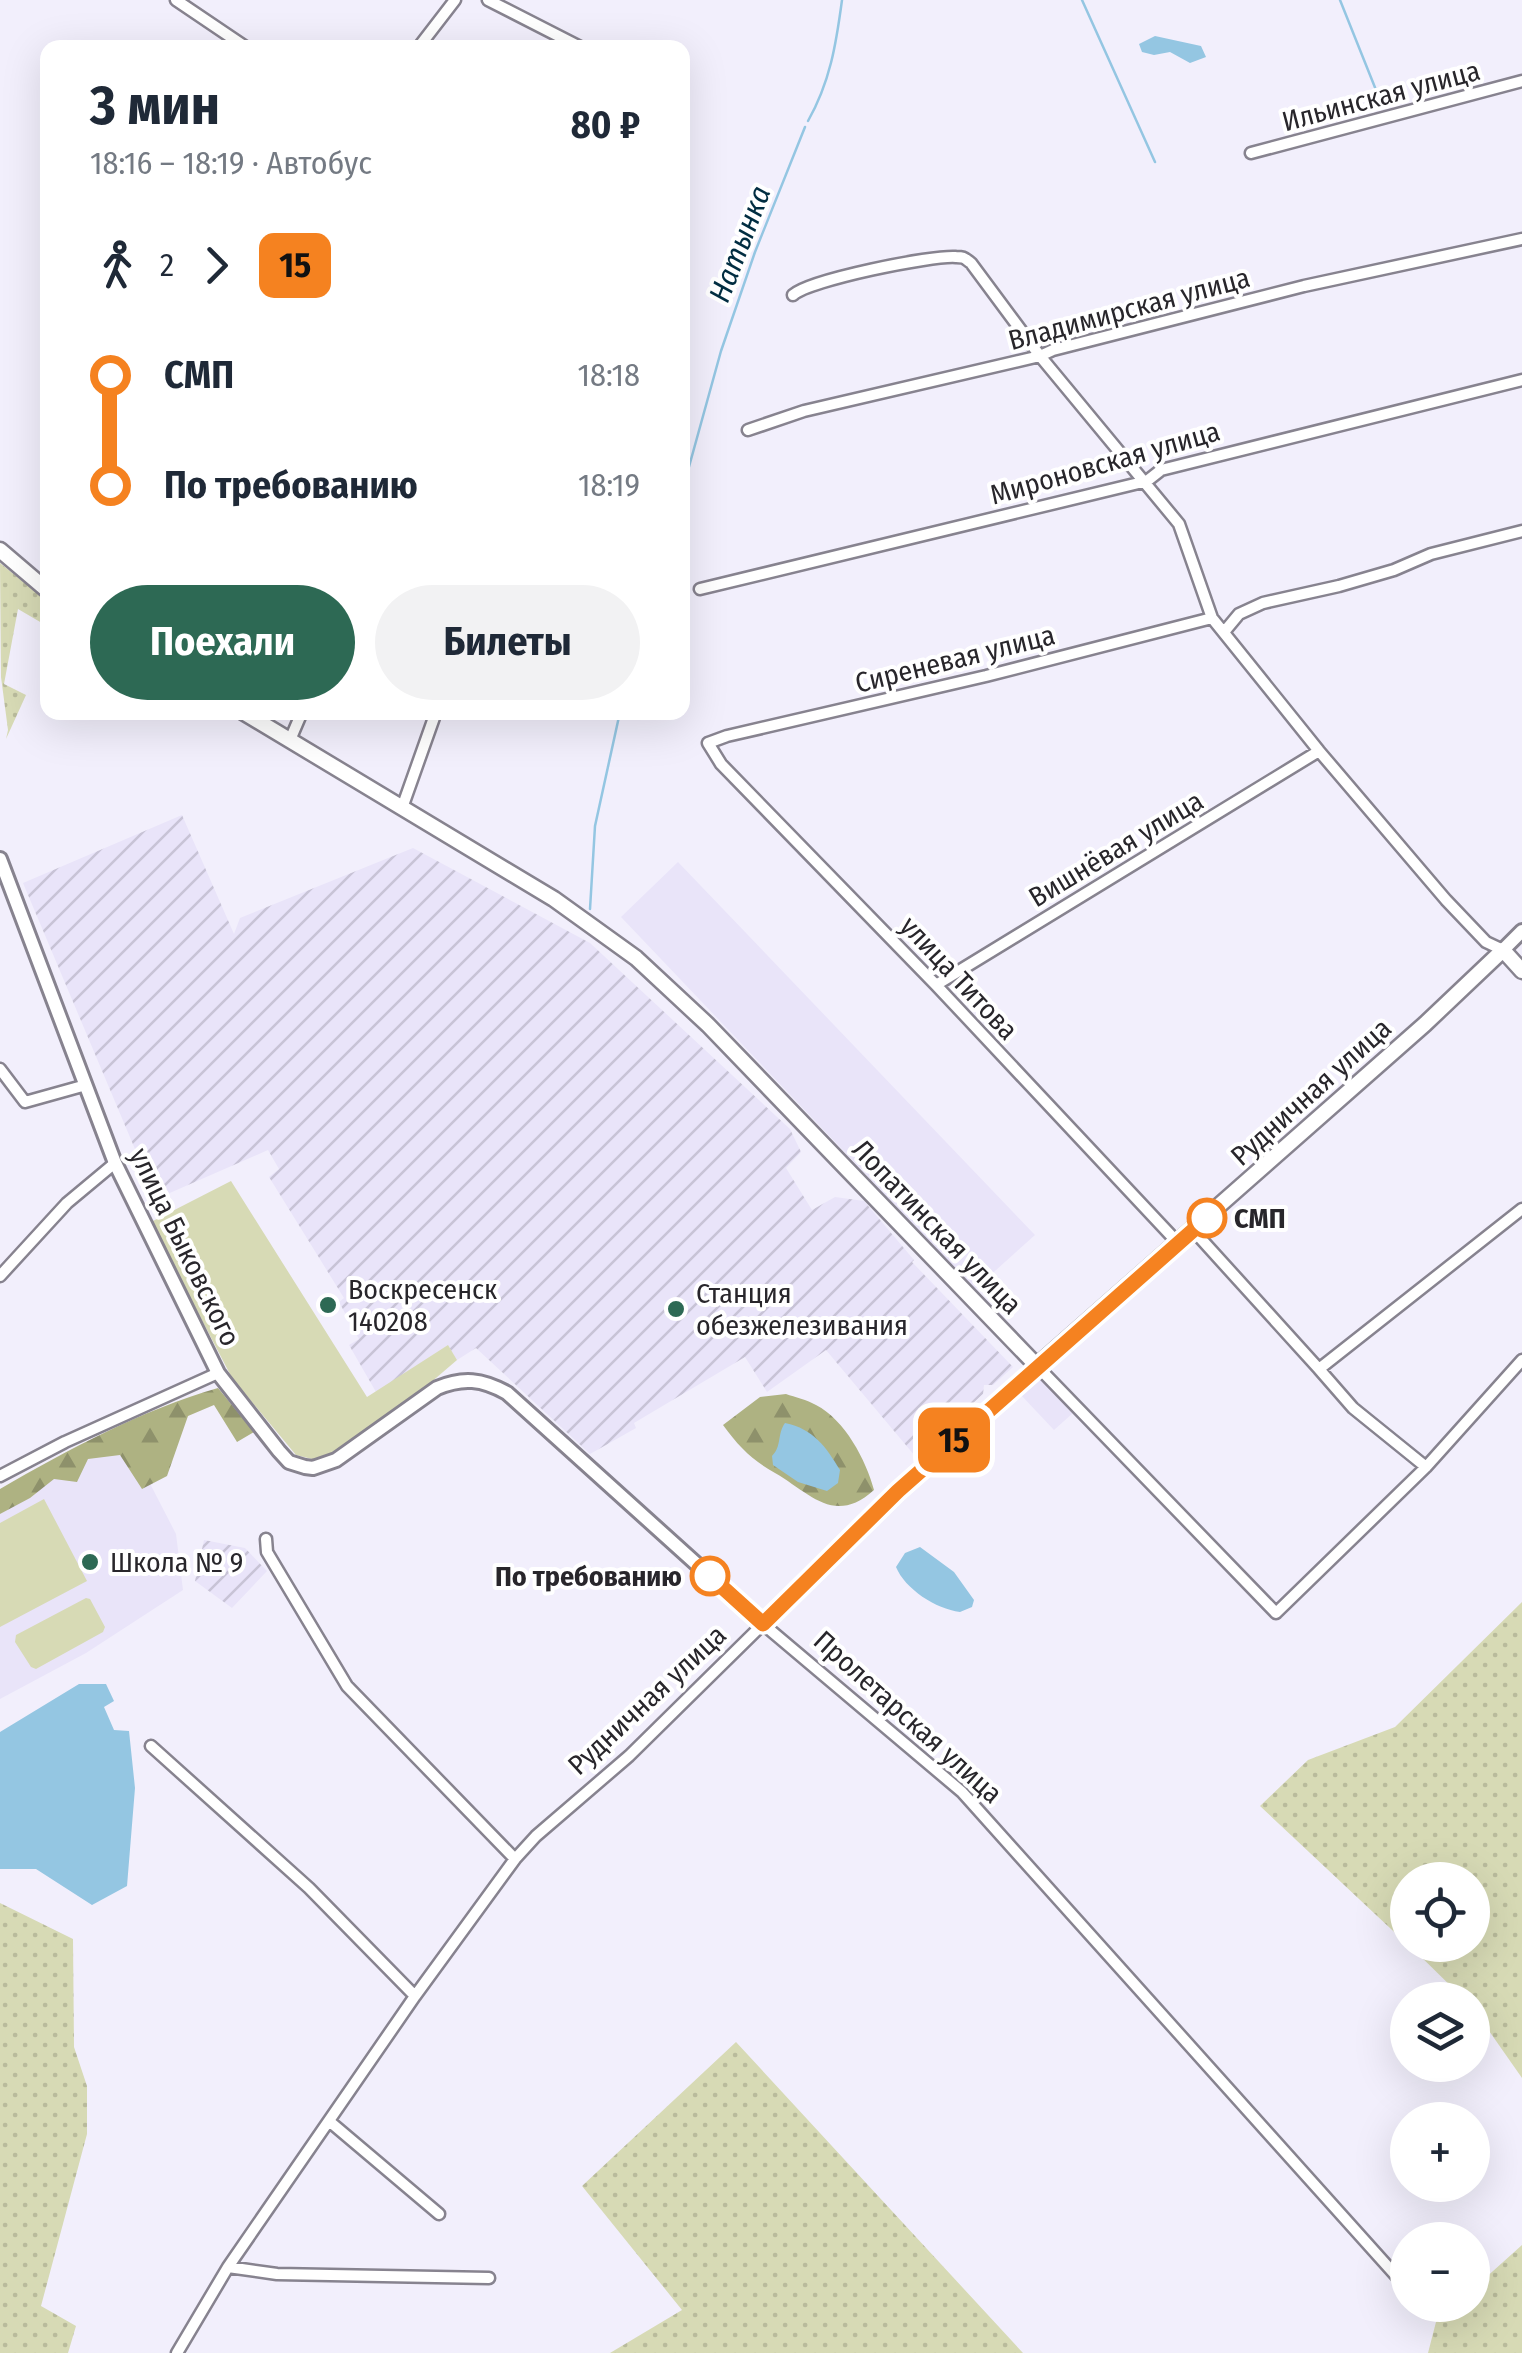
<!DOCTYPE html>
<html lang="ru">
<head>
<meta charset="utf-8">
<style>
	:root { --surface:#fff; --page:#f2f2f3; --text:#1f2937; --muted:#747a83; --accent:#2d6954 }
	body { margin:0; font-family:"Fira Sans Condensed",sans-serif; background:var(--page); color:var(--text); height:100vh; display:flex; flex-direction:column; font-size:38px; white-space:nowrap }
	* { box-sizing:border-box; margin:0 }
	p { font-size:32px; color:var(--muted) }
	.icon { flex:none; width:55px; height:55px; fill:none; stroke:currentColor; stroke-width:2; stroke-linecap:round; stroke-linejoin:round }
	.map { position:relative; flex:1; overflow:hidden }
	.details { position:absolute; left:40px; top:40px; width:650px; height:680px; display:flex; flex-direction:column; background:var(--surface); border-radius:20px; box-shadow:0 10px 40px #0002 }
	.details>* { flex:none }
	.badge { padding:0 20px; border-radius:15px; font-size:35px; line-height:65px }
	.fabs { position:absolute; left:1390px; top:1862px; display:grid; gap:20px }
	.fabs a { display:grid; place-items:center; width:100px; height:100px; border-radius:50%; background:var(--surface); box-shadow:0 10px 40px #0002; font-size:50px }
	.map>.badge { position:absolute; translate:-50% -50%; box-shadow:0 0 0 5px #fff }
	.legs { display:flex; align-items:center; gap:15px; height:110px; padding:0 50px; font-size:32px }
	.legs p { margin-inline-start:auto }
	.headline { display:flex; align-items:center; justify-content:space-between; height:170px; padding:0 50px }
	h1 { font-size:55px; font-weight:700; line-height:75px }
	.cta { display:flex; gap:20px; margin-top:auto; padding:20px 50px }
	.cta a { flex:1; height:115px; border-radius:60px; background:var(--accent); color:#fff; font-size:40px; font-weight:700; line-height:115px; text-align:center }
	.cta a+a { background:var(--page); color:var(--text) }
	ul { padding:0 50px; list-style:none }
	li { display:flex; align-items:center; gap:35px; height:110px; font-size:38px }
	li i { display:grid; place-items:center; width:15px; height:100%; margin:0 12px; background:currentColor }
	li i::after { content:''; width:25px; height:25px; margin:-12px; border:8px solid; border-radius:50%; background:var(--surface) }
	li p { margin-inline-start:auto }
	li:first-child i { background:linear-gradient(#0000 50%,currentColor 0) }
	li:last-child i { background:linear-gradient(currentColor 50%,#0000 0) }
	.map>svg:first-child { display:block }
	.built { fill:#e9e4f9 }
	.industrial { fill:url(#industrial-furrows) }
	.grass { fill:url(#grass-dots) }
	.forest { fill:url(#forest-firs) }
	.park { fill:#d7dab5 }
	.water { fill:#94c6e2 }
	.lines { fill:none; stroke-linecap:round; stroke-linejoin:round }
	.stream { stroke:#94c6e2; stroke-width:2.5 }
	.minor-casing { stroke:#87838f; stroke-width:15 }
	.tertiary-casing { stroke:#87838f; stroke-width:18 }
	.secondary-casing { stroke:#87838f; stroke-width:19 }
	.minor { stroke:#fff; stroke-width:10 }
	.tertiary { stroke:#fff; stroke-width:12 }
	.secondary { stroke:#fff; stroke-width:14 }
	.line-1-casing { stroke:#fff; stroke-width:22 }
	.line-1 { stroke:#f58220; stroke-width:15 }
	.stop-1-dot { fill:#fff; stroke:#f58220; stroke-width:5 }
	.poi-dot { fill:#2d6954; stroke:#fff; stroke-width:4 }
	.labels { text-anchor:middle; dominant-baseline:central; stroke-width:8; stroke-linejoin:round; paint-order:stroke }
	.street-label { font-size:28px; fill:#28262b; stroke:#fff }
	.stop-label { font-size:28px; font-weight:bold; fill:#28262b; stroke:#fff; text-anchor:start }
	.poi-label { font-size:28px; fill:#28262b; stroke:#fff; text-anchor:start }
	.water-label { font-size:30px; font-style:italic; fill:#012d41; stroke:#fff }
</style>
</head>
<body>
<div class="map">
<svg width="1522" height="2353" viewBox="0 0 1522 2353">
	<defs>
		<pattern id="industrial-furrows" width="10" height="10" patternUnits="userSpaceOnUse" patternTransform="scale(2.5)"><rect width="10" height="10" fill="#e9e4f9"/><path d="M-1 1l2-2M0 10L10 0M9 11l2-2" fill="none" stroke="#c8c3d6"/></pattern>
		<pattern id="grass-dots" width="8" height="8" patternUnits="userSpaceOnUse" patternTransform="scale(2.5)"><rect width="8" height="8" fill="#d7dab5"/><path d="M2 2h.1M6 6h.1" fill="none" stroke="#b9bb9c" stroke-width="1.8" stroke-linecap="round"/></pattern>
		<pattern id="forest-firs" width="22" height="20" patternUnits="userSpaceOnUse" patternTransform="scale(2.5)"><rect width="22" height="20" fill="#aeb282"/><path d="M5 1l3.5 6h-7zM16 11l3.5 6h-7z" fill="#8e916b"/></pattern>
	</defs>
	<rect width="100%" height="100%" fill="#f2effc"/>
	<path class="built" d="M678,862L1035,1235L975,1289L621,917Z
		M1039,1376L1073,1413L1054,1430L1020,1394Z
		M126,1437L176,1534L183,1590L86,1653L0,1699V1505Z"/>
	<path class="industrial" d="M182,815L234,934L240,918L413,848L590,943L790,1129L801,1152L786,1168L812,1210L835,1197L864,1201L914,1260L912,1262L1013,1367L993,1385H984L983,1394L915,1456L826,1350L767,1392L745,1357L634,1423L636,1428L590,1454L476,1348L457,1360L448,1346L376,1392L349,1345L359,1339L339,1302L344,1298L269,1177L279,1169L268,1150L156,1199L23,883Z
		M204,1540L245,1548L267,1571L232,1608L195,1581Z"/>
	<path class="grass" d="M0,563L48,602L47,626L18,609L4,684L26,695L6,739L8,730L1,677Z
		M1522,1602V2078L1473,2008L1472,2000H1465L1409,1945H1472V1880H1408L1407,1944L1260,1806L1308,1760L1395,1727Z
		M0,1903L73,1939L74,2047L87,2086V2134L41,2306L76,2326L68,2353H0Z
		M736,2042L1023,2353H610L682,2310L582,2186Z
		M1522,2245V2353H1428L1436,2322L1455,2305H1472L1473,2289Z"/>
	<path class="forest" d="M218,1388L254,1432L237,1442L214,1405L188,1416L167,1476L142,1489L120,1455L88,1459L77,1482L54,1479L30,1498L0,1514V1489C69,1449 142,1410 218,1388Z
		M786,1394C795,1397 807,1400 816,1405C845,1420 866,1460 874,1490C834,1526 810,1493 775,1473C752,1460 739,1447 723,1425L760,1397Z"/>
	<path class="park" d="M231,1181L367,1397L448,1345L457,1360L394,1414L324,1462L296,1455L232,1378L151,1222Z
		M44,1499L87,1581L0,1627V1523Z
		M86,1598L90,1599L105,1627L103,1632L36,1669L31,1667L15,1642L16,1635Z"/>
	<path class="water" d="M1155,36L1201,46L1206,57L1190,63L1170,52L1154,55L1142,52L1139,44Z
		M785,1423C814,1429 826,1447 840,1470L838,1483L827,1491L798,1482L773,1465L772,1456C782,1446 777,1434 785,1423Z
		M920,1547L954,1572L974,1600L972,1607L960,1612C936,1609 905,1589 896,1567L905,1553Z
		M79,1684H106L114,1701L104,1707L114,1730L129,1731L135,1788L127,1886L92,1905L36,1869H0V1732Z"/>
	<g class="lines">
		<path class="stream" d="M1082,0L1155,162
			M1340,0L1382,105
			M808,121C830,82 836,45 842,0
			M682,492L721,351L755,252L805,127
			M590,909L595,826L620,712"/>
		<defs>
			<path id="minor" d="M176,0L247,48
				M488,0L582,48
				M418,48L455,0
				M1251,153L1522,81
				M793,295C809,280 932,255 956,257C965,257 964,258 971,263L1040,356L1179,524L1212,618L1319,751L1446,900L1486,942L1503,950
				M748,430L804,411L1040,356L1053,350L1304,286L1522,239
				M700,589L1147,481L1161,470L1522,380
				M1224,632L1239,614L1263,603L1339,586L1394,570L1431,554L1522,531
				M290,740L302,712
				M402,808L436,712
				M936,985L1319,751
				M0,1069L25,1102L86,1085
				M1193,1230L1319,1369L1522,1209
				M1178,1243L936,985L721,764L708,743L727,736L986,676L1212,618
				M0,1276L67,1203L115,1163
				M1037,1366L1276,1613L1426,1467L1522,1360
				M1319,1369L1353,1408L1426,1467
				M0,1476L65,1442L218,1373
				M266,1539L267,1552L347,1686L515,1859
				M151,1746L309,1888L415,1996
				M329,2121L439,2214
				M228,2267L277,2274L489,2278
				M177,2353L228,2267L415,1996L515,1859L536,1836L629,1756L763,1624L962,1792L1408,2289"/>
			<path id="tertiary" d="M0,859L115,1163L218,1373L279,1451L289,1462L305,1467L313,1468L336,1460L437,1388C463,1377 482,1379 507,1393L763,1624L898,1491L1037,1366
				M1503,950L1522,931"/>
			<path id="secondary" d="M0,550L48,591
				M243,712L554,899L636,958L708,1025L1037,1366L1425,1024L1503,950L1522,971"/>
		</defs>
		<use href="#minor" class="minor-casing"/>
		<use href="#tertiary" class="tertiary-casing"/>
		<use href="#secondary" class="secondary-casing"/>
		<use href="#minor" class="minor"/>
		<use href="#tertiary" class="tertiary"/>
		<use href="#secondary" class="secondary"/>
	</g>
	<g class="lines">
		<defs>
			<path id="line-1" d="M710,1576L763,1624L898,1491L1207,1218"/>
		</defs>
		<use href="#line-1" class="line-1-casing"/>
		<use href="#line-1" class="line-1"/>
	</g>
	<g class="stop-1-dot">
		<circle cx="1207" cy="1218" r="18"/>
		<circle cx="710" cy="1576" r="18"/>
	</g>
	<g class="poi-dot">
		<circle cx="328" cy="1305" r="10"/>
		<circle cx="676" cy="1309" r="10"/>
		<circle cx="90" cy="1562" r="10"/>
	</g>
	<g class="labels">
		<g class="street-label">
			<text transform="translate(1381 96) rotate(-15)">Ильинская улица</text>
			<text transform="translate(1129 309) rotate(-15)">Владимирская улица</text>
			<text transform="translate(1105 463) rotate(-16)">Мироновская улица</text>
			<text transform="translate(955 659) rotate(-14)">Сиреневая улица</text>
			<text transform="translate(1116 849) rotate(-31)">Вишнёвая улица</text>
			<text transform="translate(959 978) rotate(47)">улица Титова</text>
			<text transform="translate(1311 1092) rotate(-42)">Рудничная улица</text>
			<text transform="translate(937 1227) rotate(46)">Лопатинская улица</text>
			<text transform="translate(185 1247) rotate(64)">улица Быковского</text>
			<text transform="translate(647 1700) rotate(-43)">Рудничная улица</text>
			<text transform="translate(908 1717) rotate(42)">Пролетарская улица</text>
		</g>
		<g class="stop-label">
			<text x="1234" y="1218">СМП</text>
			<text x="682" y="1576" text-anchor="end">По требованию</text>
		</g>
		<g class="poi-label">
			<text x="348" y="1289">Воскресенск<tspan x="348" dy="32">140208</tspan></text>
			<text x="696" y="1293">Станция<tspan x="696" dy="32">обезжелезивания</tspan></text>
			<text x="110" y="1562">Школа № 9</text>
		</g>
		<g class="water-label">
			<text transform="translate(740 244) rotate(-69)">Натынка</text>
		</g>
	</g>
</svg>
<div class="fabs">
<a><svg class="icon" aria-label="locate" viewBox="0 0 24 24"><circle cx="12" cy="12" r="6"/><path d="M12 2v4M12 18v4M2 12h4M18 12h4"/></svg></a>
<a><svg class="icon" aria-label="layers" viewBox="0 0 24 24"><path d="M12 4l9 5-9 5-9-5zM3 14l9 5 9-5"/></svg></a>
<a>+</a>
<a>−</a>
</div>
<b class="badge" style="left:954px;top:1440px;background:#f58220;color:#111">15</b>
<section class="details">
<div class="headline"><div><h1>3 мин</h1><p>18:16 – 18:19 · Автобус</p></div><b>80 ₽</b></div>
<div class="legs"><svg class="icon" aria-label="walk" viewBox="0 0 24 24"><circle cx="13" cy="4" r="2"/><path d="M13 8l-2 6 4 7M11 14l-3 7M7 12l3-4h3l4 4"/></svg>2<svg class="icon" aria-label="forward" viewBox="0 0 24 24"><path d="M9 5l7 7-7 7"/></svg><b class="badge" style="background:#f58220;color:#111">15</b></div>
<ul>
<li><i style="color:#f58220"></i><b>СМП</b><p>18:18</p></li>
<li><i style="color:#f58220"></i><b>По требованию</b><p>18:19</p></li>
</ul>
<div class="cta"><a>Поехали</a><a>Билеты</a></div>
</section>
</div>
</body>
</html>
